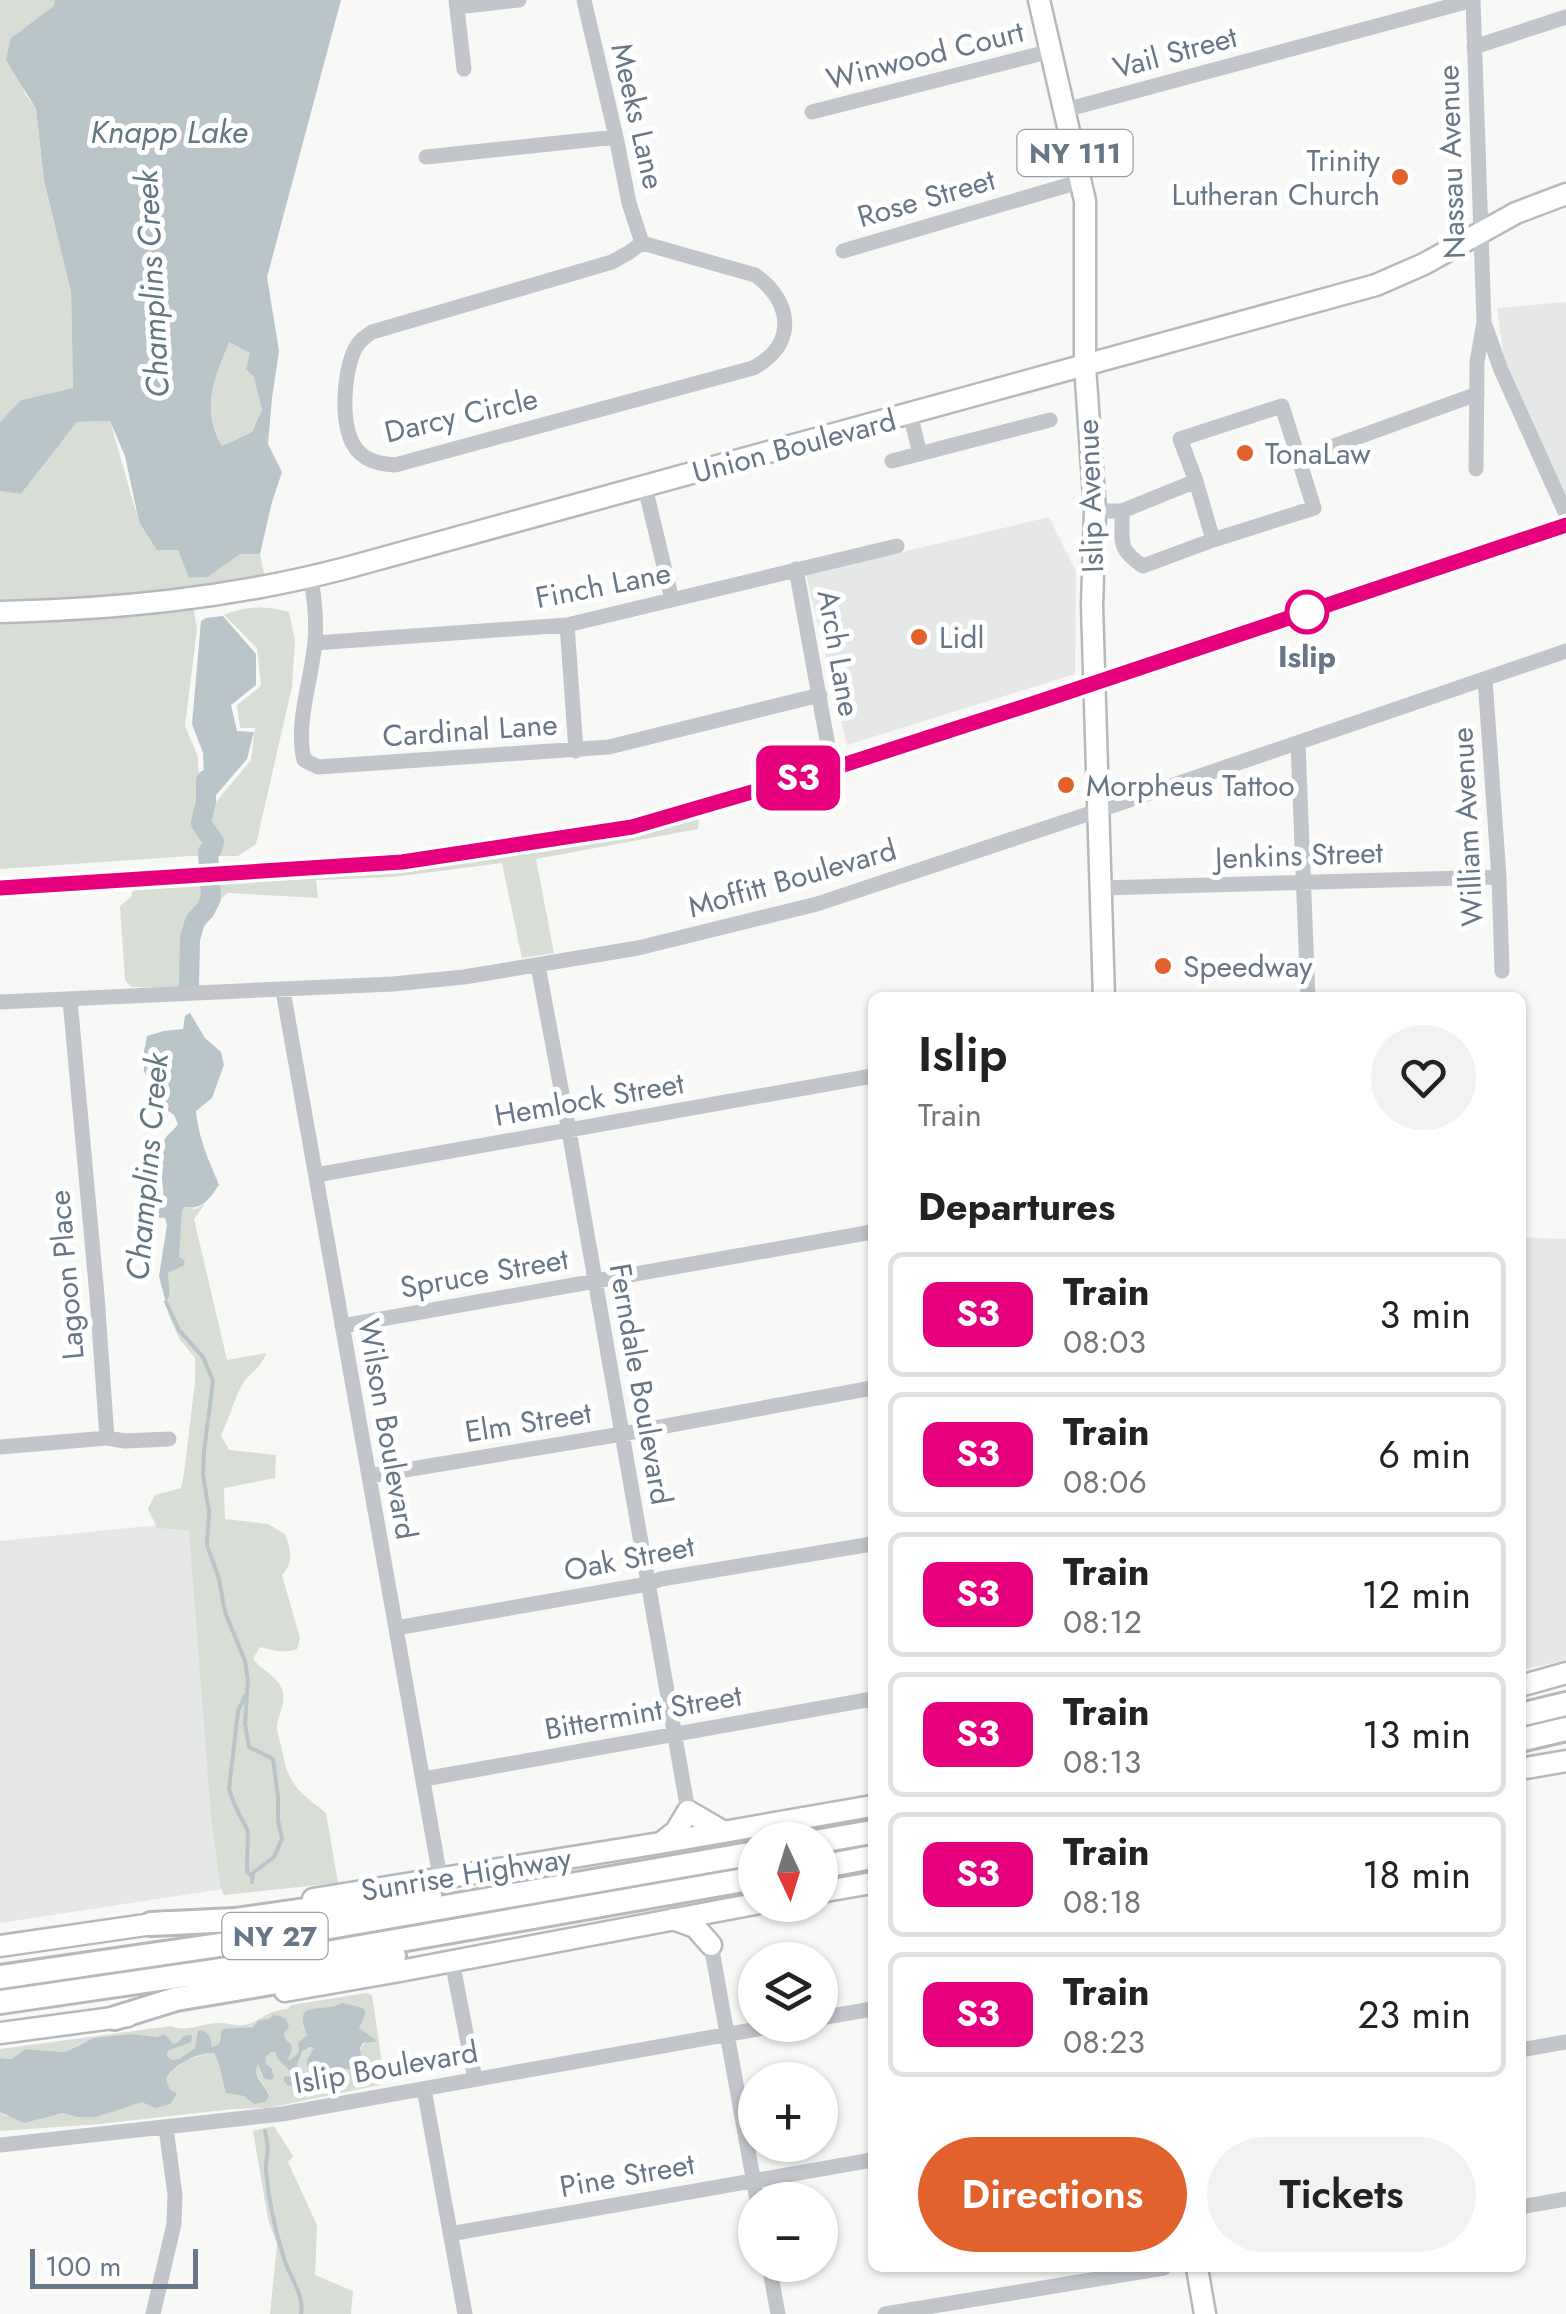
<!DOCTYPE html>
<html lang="en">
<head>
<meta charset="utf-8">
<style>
	:root { --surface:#fff; --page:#f2f2f2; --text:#222; --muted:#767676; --line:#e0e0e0; --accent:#e1622d }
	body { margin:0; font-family:Jost,sans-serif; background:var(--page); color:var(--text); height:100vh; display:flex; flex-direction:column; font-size:38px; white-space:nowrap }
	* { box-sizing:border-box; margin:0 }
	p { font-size:32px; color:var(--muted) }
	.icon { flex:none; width:55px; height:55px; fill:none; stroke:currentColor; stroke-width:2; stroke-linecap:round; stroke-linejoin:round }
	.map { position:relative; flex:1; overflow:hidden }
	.drawer { position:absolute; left:868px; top:992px; width:658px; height:1280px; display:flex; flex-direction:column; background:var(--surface); border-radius:15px; box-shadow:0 2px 8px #0004 }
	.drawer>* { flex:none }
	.badge { padding:0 20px; border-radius:15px; font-size:35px; line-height:65px }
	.needle { width:65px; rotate:176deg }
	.controls { position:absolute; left:738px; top:1822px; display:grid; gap:20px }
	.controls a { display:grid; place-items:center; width:100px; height:100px; border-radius:50%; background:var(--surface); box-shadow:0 2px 8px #0004; font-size:50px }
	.scale { position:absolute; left:30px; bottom:25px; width:168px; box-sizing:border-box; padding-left:10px; border:5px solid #687787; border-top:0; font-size:28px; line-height:35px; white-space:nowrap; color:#687787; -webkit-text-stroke:8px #fff; paint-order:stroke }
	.map>.badge { position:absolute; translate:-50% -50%; box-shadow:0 0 0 5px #fff }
	h2 { padding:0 50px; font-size:38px; line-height:90px }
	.round { display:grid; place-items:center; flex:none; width:105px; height:105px; border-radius:52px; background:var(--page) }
	.overview { display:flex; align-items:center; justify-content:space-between; height:170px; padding:0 50px }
	h1 { font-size:48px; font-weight:600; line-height:75px }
	.action { display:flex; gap:20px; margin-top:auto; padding:20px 50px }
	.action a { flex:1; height:115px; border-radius:60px; background:var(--accent); color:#fff; font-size:40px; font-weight:600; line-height:115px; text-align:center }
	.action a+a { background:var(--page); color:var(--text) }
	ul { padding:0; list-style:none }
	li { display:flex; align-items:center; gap:30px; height:125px; margin:0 20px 15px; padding:0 30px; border:5px solid var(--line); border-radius:15px }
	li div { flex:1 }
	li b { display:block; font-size:38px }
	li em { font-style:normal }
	li .badge { min-width:110px; font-weight:700; text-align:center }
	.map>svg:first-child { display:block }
	.built { fill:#e6e7e7 }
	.green { fill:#d8ddd5 }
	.water { fill:#bac5ca; fill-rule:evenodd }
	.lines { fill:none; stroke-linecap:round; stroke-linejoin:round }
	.stream { stroke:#bac5ca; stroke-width:4 }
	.river { stroke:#bac5ca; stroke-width:20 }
	.major-casing { stroke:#b5b9be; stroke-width:25 }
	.highway-casing { stroke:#b5b8bc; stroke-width:28 }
	.minor { stroke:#c2c5ca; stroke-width:15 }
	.major { stroke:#fff; stroke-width:20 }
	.highway { stroke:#fff; stroke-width:22 }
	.rail { stroke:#a3a9af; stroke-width:4; stroke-dasharray:15 8; stroke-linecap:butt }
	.line-casing { stroke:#fff; stroke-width:22 }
	.line { stroke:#e6007e; stroke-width:15 }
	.poi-dot { fill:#e1622d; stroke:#fff; stroke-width:4 }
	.stop-dot { fill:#fff; stroke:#e6007e; stroke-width:5 }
	.labels { text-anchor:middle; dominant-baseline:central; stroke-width:10; stroke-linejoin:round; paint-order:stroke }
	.shield { fill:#fff; stroke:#95a0ab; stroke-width:2.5 }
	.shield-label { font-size:28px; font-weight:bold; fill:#687787 }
	.street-label { font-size:30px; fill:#687787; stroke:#fff }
	.poi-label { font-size:30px; fill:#687787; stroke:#fff; text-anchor:start }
	.stop-label { font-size:30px; font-weight:bold; fill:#687787; stroke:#fff }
	.water-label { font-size:32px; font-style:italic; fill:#637882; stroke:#fff }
</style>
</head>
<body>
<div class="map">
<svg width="1566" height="2314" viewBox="0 0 1566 2314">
	<rect width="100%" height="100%" fill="#f8f8f6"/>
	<path class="built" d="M1566,302V501L1504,359L1497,308Z
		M1049,517L1076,571L1075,674L847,745L806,575Z
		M1520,1237L1566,1239V1660L1520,1670Z
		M198,1521L223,1889L0,1923V1541Z"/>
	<path class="green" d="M0,0H55V6L11,38L25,94L36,109L44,182L71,292L73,388L21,400L0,422Z
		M229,341L250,353L262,410L252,432L222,446C200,405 215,382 229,341Z
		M110,421L139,522L178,550L190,578L208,577L240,554H260L264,573L244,591L192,599L197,629L185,726L198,757L199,805L211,808L251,760L255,728H240L237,705L261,686L257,648L224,615C245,606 267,605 289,612L295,640L292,687L256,844L238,856H190L0,869V491L21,494L77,422Z
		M699,817L698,829L536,859L554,953L522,958L502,863L393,877L316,880L318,898L228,893C199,915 197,955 195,988L131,987L125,980L120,906L131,897L134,884L417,865L595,840Z
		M205,1204L194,1219L227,1360L266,1353C262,1368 248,1373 241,1387C233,1402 229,1419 221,1435L229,1450L276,1455L275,1478L224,1488L225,1519L268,1524L285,1534C291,1550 294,1562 282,1575L300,1638L297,1649C284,1654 273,1650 260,1647L253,1659C261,1669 276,1676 281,1687C288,1701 278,1713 277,1726C277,1733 281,1743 282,1750C289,1787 298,1790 326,1813L338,1883L224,1895L220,1885L211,1815L189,1530L157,1528L148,1509L155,1495L181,1488L184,1474L195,1382V1358L179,1338L169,1316L166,1303L170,1294L168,1273L183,1266L179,1257L181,1210L184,1207L195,1209Z
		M366,1993L372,1995L384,2077L380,2085L268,2108L233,2109L100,2124L0,2131V2112L6,2116L62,2113L77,2117H96L170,2091L166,2079C175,2064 197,2054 214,2053C222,2066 221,2079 226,2093L243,2096L254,2104L269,2095C266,2083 252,2078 257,2063L260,2068L266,2064V2057L271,2052H277L286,2064L300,2076L288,2086L304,2075L299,2071L297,2063C298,2055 306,2047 314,2047L311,2064L319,2061L322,2067L319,2074L344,2072L347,2068L358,2073L363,2069C359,2050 356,2046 375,2039L358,2028L366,2014L323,2008L303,2026L307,2035L299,2052L290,2060L288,2059L284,2034L269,2019C260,2020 257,2024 249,2027C239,2030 230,2031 220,2035L219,2044L212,2047L210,2041L199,2031L195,2048L179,2059L172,2061L167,2055L168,2051L178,2047V2043L173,2044L157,2037L132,2034L82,2043L65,2052L25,2049L12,2059L0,2058V2049L171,2026C186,2033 202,2023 219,2023C230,2023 239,2028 251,2023C267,2016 268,2011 288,2009L291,2005Z
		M274,2126L293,2156L288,2162L317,2225L315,2275L353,2291L351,2314H270L277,2245L268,2219L253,2131Z"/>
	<path class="water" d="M55,0H341L267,277L279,351L272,398L268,444L282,472L272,502L260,554H240L208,577L189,578L178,550H157L139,522L125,456L110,421L77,422L21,494L0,491V422L21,400L73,388L71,292L44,181L36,109L6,60L11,38L54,6ZM229,342L250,353L246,369L254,377L262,410L252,432L222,446C200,408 215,379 229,342Z
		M223,616L256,654V685L231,705L237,731L254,732L247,759L205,808L203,753L192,724L201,621L206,618Z
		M190,1013L205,1038L221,1052L224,1065L212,1098L196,1111C198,1137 209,1161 219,1185C209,1199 203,1210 185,1207L182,1210L179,1257L185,1261L183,1266L168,1273L170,1294L166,1303L159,1276L167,1225L165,1218L154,1217L158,1206L163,1203C166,1184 153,1153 167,1136C170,1132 175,1129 178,1124L174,1115L160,1105L144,1071V1051L147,1036L164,1031L183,1029L185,1016Z
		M342,2003L363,2008L366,2013L359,2028L375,2039L376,2042L363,2043L360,2048L363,2069L359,2074L347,2068C340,2077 338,2081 326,2084L319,2081L322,2067L319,2061L307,2068V2060L314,2048L310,2047L302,2052L297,2063L299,2071L307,2079L301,2084L288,2086L283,2080L285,2076L295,2078L298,2076L293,2074L277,2058L276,2052H271L266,2057V2064L272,2069L274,2078L270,2080L264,2078L258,2064C251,2077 266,2084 269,2096L265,2102L254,2104L243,2096L226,2093C221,2079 222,2067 214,2053C197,2053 174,2064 166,2079L170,2090L177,2094L170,2104L155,2108L142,2102L96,2117H77L62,2113L24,2123L0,2112V2058L12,2059L25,2049L65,2052L94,2038L132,2034L157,2037L165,2034L173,2044L179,2042L183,2036L192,2035L191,2042L168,2051L167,2056L172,2060L179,2059L195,2048L198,2031L203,2030L210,2036L212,2047L219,2044L222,2029L252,2027L259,2020L269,2019L273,2015C283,2016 286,2017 289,2027L284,2034L286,2040L291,2044L292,2049L288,2059L290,2060L299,2052L298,2043L307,2035C291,1998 323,2014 342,2003Z"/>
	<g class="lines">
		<path class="stream" d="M166,1302L179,1330L203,1357L213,1381L204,1452L203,1474L209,1512L207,1545L219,1579L225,1612L245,1661L248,1680L245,1724L249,1747L273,1759L278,1797V1820L282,1839L274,1857L253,1873L252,1882
			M245,1696L238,1711L229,1789L236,1808L248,1831L247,1872L253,1877
			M265,2131C270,2151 266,2153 266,2170C268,2198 275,2229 283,2255C288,2275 305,2294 301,2314"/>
		<path class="river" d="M189,985L190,938L195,921L205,910L211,898L208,852L212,849L214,842L201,823L206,801V780"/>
		<defs>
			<path id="major" d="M1039,0L1085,201V366L1095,511L1092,605L1104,998
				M0,612C117,609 232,598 346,568L1376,285L1424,264L1516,213L1566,194
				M1520,1686L1566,1673
				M1520,1769L1566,1761
				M662,1842L676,1831L688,1811L724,1832
				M820,1892L872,1883
				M313,1899L660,1843L872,1806
				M673,1919L695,1927L711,1945
				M0,1946L166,1922
				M285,1991L400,1971L755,1904
				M0,2033L128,2016
				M1197,2268L1205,2314"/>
			<path id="highway" d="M1520,1715L1566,1704
				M1520,1740L1566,1729
				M820,1841L872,1832
				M820,1867L872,1857
				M151,1924L235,1920L327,1907L430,1896
				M0,1977L267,1938L755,1853
				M0,2002L275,1962L755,1878
				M115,2018L176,1999L289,1980L394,1956"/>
		</defs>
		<use href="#major" class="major-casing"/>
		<use href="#highway" class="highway-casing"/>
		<path class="minor" d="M456,0L464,69
			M584,0L616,137L629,203L642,243
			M1473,0L1484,322L1477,362L1476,469
			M457,7L519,0
			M1474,47L1566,17
			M1065,110L1473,0
			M812,112L1051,51
			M426,157L616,137
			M642,243L755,275C793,302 797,345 753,368L395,465C382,464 368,462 358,451C339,430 343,373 355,349C359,341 365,337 372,332L612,262L628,253Z
			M843,251L1082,181
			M1485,325L1501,370L1566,514
			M910,414L920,454
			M1328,448L1477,394
			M892,461L1050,420
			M645,487L672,600
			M1095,511H1122L1196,481
			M1122,511C1123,541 1116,548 1143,566L1213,540L1314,508L1282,406L1180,439L1196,481L1213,540
			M796,569L828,746
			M311,577C314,599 317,619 315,641C312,680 295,722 304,760L318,767L609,747L820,695
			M567,625L576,751
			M315,643L567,625L897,546
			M1485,679L1499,877L1502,971
			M1298,743L1308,998
			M1101,888L1499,877
			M538,966L569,1131L688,1811
			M283,991L440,1877
			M70,1000L97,1296L107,1438
			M0,1002L393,984L464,977L638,948L817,904L1112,806L1566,651
			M316,1175L872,1076
			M342,1326L872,1232
			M0,1447L107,1438L125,1441L169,1439
			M369,1476L622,1434L872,1388
			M396,1628L648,1584L661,1579L872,1544
			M424,1779L872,1699
			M711,1945L757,2200
			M452,1961L475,2079
			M820,2018L872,2009
			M1520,2050L1566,2042
			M424,2089L465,2314
			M0,2145L282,2114L780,2025
			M1520,2207L1566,2199
			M450,2234L872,2160
			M769,2265L778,2314
			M153,2314L174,2224L175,2195L166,2128
			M885,2314L1164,2268"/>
		<use href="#major" class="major"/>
		<use href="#highway" class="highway"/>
		<path class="rail" d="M0,888L402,861L632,827L834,767L1095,683L1566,525"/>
	</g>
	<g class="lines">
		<defs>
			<path id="line" d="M0,888L402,862L632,827L834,768L1050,698L1566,525"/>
		</defs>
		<use href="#line" class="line-casing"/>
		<use href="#line" class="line"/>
	</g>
	<g class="poi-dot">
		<circle cx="1400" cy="177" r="10"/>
		<circle cx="1245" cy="453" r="10"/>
		<circle cx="919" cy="637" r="10"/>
		<circle cx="1066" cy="785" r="10"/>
		<circle cx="1163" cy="966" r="10"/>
	</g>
	<circle class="stop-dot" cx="1307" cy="612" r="20"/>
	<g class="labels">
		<g class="shield">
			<rect x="1017.5" y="130" width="115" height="46" rx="8"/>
			<rect x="222.5" y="1913" width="105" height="46" rx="8"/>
		</g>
		<g class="shield-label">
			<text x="1075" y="153">NY 111</text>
			<text x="275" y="1936">NY 27</text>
		</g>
		<g class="street-label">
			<text transform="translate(1175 52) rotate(-15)">Vail Street</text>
			<text transform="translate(925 55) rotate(-14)">Winwood Court</text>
			<text transform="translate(638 116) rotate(77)">Meeks Lane</text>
			<text transform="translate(1451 162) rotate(-92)">Nassau Avenue</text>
			<text transform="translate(926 198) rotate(-16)">Rose Street</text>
			<text transform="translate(461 415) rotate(-13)">Darcy Circle</text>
			<text transform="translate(794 446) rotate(-15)">Union Boulevard</text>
			<text transform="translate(1090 496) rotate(-92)">Islip Avenue</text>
			<text transform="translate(603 585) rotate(-11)">Finch Lane</text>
			<text transform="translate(839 653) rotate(80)">Arch Lane</text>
			<text transform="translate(470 730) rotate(-4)">Cardinal Lane</text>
			<text transform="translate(1467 827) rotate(-93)">William Avenue</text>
			<text transform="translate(1299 855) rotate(-2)">Jenkins Street</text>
			<text transform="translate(792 878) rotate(-16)">Moffitt Boulevard</text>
			<text transform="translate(589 1099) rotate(-10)">Hemlock Street</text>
			<text transform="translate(484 1273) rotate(-10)">Spruce Street</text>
			<text transform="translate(66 1275) rotate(-95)">Lagoon Place</text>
			<text transform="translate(641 1384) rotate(80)">Ferndale Boulevard</text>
			<text transform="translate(528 1422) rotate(-9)">Elm Street</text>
			<text transform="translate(388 1429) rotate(80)">Wilson Boulevard</text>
			<text transform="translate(629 1558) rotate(-11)">Oak Street</text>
			<text transform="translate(643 1712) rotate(-10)">Bittermint Street</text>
			<text transform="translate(466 1874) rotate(-9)">Sunrise Highway</text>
			<text transform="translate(386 2067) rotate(-10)">Islip Boulevard</text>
			<text transform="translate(627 2175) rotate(-10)">Pine Street</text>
		</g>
		<g class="poi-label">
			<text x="1380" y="160" text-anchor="end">Trinity<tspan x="1380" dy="34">Lutheran Church</tspan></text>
			<text x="1265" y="453">TonaLaw</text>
			<text x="939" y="637">Lidl</text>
			<text x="1086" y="785">Morpheus Tattoo</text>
			<text x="1183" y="966">Speedway</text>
		</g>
		<g class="stop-label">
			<text x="1307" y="656">Islip</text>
		</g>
		<g class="water-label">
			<text x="169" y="132">Knapp Lake</text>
			<text transform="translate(152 284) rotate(-93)">Champlins Creek</text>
			<text transform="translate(147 1167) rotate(-85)">Champlins Creek</text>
		</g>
	</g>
</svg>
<div class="controls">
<a><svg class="needle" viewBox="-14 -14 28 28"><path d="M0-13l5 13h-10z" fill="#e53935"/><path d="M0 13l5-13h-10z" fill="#767676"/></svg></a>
<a><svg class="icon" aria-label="layers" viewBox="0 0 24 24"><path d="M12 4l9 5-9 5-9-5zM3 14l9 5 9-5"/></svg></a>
<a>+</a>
<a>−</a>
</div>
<div class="scale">100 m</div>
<b class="badge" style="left:798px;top:778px;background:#e6007e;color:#fff">S3</b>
<section class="drawer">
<div class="overview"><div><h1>Islip</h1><p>Train</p></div><a class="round"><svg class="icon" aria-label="heart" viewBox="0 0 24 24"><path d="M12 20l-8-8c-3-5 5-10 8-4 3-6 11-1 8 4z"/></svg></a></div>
<h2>Departures</h2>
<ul>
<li><span class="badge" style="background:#e6007e;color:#fff">S3</span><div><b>Train</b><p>08:03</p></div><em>3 min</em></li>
<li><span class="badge" style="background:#e6007e;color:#fff">S3</span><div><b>Train</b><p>08:06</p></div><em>6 min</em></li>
<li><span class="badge" style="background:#e6007e;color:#fff">S3</span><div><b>Train</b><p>08:12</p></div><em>12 min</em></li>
<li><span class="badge" style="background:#e6007e;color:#fff">S3</span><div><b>Train</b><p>08:13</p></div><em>13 min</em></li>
<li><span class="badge" style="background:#e6007e;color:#fff">S3</span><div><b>Train</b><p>08:18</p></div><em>18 min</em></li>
<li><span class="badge" style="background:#e6007e;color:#fff">S3</span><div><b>Train</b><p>08:23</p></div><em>23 min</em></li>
</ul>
<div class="action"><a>Directions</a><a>Tickets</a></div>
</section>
</div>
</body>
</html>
